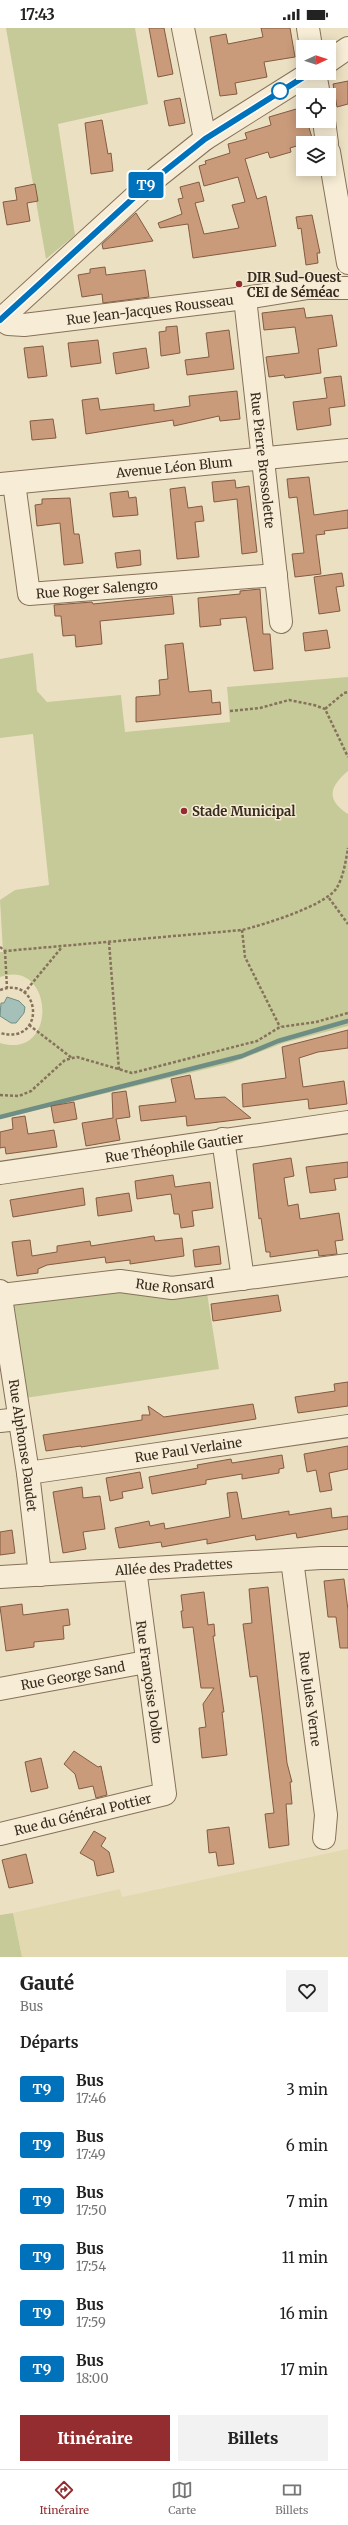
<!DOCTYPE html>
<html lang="fr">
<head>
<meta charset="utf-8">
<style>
	:root { --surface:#fff; --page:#f2f2f2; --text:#222; --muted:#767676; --line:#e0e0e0; --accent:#932d2f }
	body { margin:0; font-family:Merriweather,serif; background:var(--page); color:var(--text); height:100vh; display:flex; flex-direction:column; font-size:15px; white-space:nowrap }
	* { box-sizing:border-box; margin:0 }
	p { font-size:13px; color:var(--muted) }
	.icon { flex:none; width:22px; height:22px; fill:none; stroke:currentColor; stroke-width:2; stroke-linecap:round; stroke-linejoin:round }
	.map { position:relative; height:1929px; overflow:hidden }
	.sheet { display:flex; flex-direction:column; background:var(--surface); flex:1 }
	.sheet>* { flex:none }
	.badge { padding:0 8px; border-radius:3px; font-size:14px; line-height:26px }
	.needle { width:26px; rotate:87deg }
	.controls { position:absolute; left:296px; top:12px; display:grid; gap:8px }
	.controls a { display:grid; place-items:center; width:40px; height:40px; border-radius:0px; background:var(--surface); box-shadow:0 2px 10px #0003; font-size:20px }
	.map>.badge { position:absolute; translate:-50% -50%; box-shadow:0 0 0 2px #fff }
	h2 { padding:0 20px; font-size:15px; line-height:36px }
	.round { display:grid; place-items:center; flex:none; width:42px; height:42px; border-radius:0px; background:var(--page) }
	.overview { display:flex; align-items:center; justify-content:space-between; height:68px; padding:0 20px }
	h1 { font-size:19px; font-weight:800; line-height:30px }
	.button { display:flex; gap:8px; margin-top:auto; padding:8px 20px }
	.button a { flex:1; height:46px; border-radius:0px; background:var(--accent); color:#fff; font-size:16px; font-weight:800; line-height:46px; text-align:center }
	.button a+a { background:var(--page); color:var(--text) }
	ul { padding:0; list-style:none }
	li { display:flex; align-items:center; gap:12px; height:56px; padding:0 20px }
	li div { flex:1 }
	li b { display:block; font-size:15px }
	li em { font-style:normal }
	li .badge { min-width:44px; font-weight:700; text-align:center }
	.status { display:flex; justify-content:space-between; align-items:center; height:28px; padding:0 20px; background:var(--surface); direction:ltr }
	.status svg { height:11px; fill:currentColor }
	.tab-bar { display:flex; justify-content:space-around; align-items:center; height:56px; border-top:1px solid var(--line); background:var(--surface); font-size:11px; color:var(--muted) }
	.tab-bar a { display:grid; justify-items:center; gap:2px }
	.tab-bar .active { color:var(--accent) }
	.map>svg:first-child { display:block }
	.farmland { fill:#e2d9b1 }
	.green { fill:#c5ca98 }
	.water { fill:#a5c0b8; stroke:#6d8d85 }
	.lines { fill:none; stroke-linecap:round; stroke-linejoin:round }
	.stream { stroke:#6d8d85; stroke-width:4.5 }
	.building { fill:#c99b7b; stroke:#845b41 }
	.minor-casing { stroke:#86715b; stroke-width:24 }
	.path { stroke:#86715b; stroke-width:2.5; stroke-dasharray:3 2; stroke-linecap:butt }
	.minor { stroke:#f7edd6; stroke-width:22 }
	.line-casing { stroke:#fff; stroke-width:9 }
	.line { stroke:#0072bc; stroke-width:6 }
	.stop-dot { fill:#fff; stroke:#0072bc; stroke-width:2 }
	.poi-dot { fill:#932d2f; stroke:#f4ead3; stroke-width:1.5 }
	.labels { text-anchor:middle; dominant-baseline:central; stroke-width:3; stroke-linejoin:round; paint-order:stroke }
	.poi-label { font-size:13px; font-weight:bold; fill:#372a1e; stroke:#f4ead3; text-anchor:start }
	.street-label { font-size:13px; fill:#372a1e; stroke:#f4ead3 }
</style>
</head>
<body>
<div class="status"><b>17:43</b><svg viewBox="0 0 49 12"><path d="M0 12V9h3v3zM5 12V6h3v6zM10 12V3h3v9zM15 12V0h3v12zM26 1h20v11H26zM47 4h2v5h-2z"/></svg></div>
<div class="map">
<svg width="348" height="1929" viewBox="0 0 348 1929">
	<rect width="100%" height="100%" fill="#ece0c3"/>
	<path class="farmland" d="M348,1821V1929H22L13,1885L120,1861L122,1869Z"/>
	<path class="green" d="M6,0H135L148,76L58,96L75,207L46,231Z
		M33,625L37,663L47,674L121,667L125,704L230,694L227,659L348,649V743C329,759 326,772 348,786V998L283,1015L231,1035L0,1091V1015C59,1033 54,929 0,949V924H3L0,872L15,862L49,857L33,706L0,710V631Z
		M119,1259L207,1265L219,1341L25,1370L7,1275Z
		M13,1885L22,1929H0V1887Z"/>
	<path class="water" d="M7,969L19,973L25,979L24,985L16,995H11L0,988L1,975H4Z"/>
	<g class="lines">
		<path class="stream" d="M0,1089L242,1028L278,1013L348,993"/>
	</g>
	<path class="building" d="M149,0H164L173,46L158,49Z
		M261,0H290L295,29L264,34L267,49L235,55L237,66L220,68L210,9L226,6L228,16L263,9Z
		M348,53V76L337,79L333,56Z
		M180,70L185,95L169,98L164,73Z
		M303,79V93H307L313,113L290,120L291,124L274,129L270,130L268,124L245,131L257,171L266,168L276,218L193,230L188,196L160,200L158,195L182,186L178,171L183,170L180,159L199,154L204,173L195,175L204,206L239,200L232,177L245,174L238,149L204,158L199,138L206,136L205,133L230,125L228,116L247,111L245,105L271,97L269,89Z
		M102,92L108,126L111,125L113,143L91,146L85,95Z
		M35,156L38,173L27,175L30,193L7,197L3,174L17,172L15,160Z
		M136,185L153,213L103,221L102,216Z
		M312,187L320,225H317L318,235L306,237L301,200L298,201L296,189Z
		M105,239L106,247L145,242L149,269L103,275L102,266L82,269L78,247L90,245V241Z
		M304,280L306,290L332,287L337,318L318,321L321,345L285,350L284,347L269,349L266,329L299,325L295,299L264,302L262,285Z
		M177,298L180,325L161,328L159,304L166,303V299Z
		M229,302L234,341L187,347L185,332L209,329L206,305Z
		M98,312L101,335L71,339L68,315Z
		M43,318L47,348L28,350L24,320Z
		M146,320L149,340L116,346L113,325Z
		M341,348L345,378L329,380L331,397L297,402L293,374L327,370L324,350Z
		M237,363L240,391L220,393L219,388L174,398L173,392L86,406L82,372L98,370L100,382L154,376V383L190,378L189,368Z
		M53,391L56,410L32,412L30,393Z
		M309,449L314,487L348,482V500L324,503L325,506L316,507L321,546L295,549L292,526L304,525L297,469L289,470L287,451Z
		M235,452L236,460L249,458L257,524L242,526L237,471L214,474L212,454Z
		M185,459L188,480L202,478L204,493L195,494L199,529L177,531L170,461Z
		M128,463L129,470L136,469L138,487L113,489L110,465Z
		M70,470L74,506H79L83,535L64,537L60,495L37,498L35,477L42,476V471Z
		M140,522L141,537L117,540L115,525Z
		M342,545L344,558L336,559L340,583L319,586L314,549Z
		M260,561L263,606H270L273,641L254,643L246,589L220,591L221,597L200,599L198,570L240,566V563Z
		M172,568L174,586L100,593L102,616L76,619L75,607L63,608L61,588H55L54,577L92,574L93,576Z
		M327,602L330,620L305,623L303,605Z
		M183,615L189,664L211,662L212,675L220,674L221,686L136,694V669L160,667L159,652L168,651L165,617Z
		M348,1002V1020L318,1024L299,1030L303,1059L344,1053L347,1076L309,1081L308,1071L243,1079L242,1056L286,1050L282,1019Z
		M190,1047L195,1071L225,1069L251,1090L187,1098L186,1088L141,1093L139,1078L176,1074L171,1051Z
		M126,1063L130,1089L116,1091L120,1112L86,1118L82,1095L113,1090L112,1065Z
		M74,1074L77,1091L54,1095L51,1078Z
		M25,1088L28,1106L54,1102L57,1119L6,1126L5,1119L0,1120V1104L13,1101L12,1090Z
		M291,1130L294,1148L284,1150L288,1178L298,1176L300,1191L339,1185L343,1212L335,1213L337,1226L319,1228L318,1222L270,1229V1224H266L261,1190L259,1191L253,1136Z
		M348,1134V1149L334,1151L336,1162L310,1165L306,1139Z
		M173,1147L175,1159L210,1154L213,1180L192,1183L194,1198L181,1200L179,1186H174L171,1166L137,1171L135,1153Z
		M83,1160L85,1177L13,1189L10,1172Z
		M129,1165L132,1183L98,1188L96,1170Z
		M154,1208L155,1213L182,1210L184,1228L130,1236V1232L106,1235L105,1229L47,1237L38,1241V1245L17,1248L12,1214L30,1212L32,1228L57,1224V1218L90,1213L91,1218Z
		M219,1218L221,1236L195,1239L193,1222Z
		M278,1267L281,1283L213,1293L211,1276Z
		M348,1354V1378L298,1385L295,1369L335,1363L334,1356Z
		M253,1376L256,1391L81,1419V1418L46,1423L43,1407L142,1392V1387H150L148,1378L164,1389Z
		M348,1418V1441L329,1445L332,1462L320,1464L316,1442L307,1444L304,1426Z
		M282,1427L284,1440L279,1441V1445L242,1451V1446L206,1452V1456L152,1466L149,1449L198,1440L197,1437L231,1431L232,1435Z
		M140,1444L143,1460L122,1464L123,1470L110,1473L106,1450Z
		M82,1459L83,1470L100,1468L105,1501L83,1504L86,1521L63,1525L53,1464Z
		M237,1464L242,1491L289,1483V1487L331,1480L332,1490L348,1488V1501L297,1510L296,1505L256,1512L255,1507L207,1516V1511L162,1519L161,1514L119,1520L115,1500L149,1493L150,1498L164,1495L165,1501L230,1489L227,1465Z
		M12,1502L15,1525L0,1527V1504Z
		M344,1551L348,1582V1620H340L336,1589H328L324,1553Z
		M268,1559L287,1735L292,1754H290L292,1776H286L289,1817L269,1820L265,1786L274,1785L262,1685L257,1648L250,1649L243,1596L252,1595L249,1561Z
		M204,1564L208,1597L214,1596L215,1608H213L224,1684H222L227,1727L202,1730L199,1700L206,1699L203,1676L214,1660H201L193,1599L183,1600L181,1583H183L181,1567Z
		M22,1576L23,1587L68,1581L70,1597L63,1598L64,1611L34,1614V1619L6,1623L0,1579Z
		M74,1723L98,1739L101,1738L107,1767L96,1770L93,1758L79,1761L75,1746L64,1736Z
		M41,1730L48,1760L31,1764L25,1734Z
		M229,1799L234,1836L218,1838L216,1824L209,1825L207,1802Z
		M94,1803L106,1810L101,1818L109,1824L114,1844L97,1848L94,1833L80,1825Z
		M26,1826L33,1855L9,1860L2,1832Z"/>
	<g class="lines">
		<defs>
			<g id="minor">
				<path d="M183,0L205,111"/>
				<path d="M308,0L311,19"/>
				<path d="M329,33L348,20"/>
				<path d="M315,45L319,67"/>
				<path d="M324,93L327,115"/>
				<path d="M329,124L348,235"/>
				<path id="s1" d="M245,270L281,594"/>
				<path id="s2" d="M0,290L8,296L24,297L245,270L308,260H348"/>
				<path d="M0,292L151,154L205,111L310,45"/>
				<path id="s3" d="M14,455L29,566L276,547"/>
				<path id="s4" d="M0,456L348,422"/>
				<path d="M223,1111L243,1251"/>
				<path id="s5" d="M0,1145L348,1094"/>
				<path id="s6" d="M0,1263L28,1445L40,1547"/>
				<path id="s7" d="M1,1267L120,1253L172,1260L348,1237"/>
				<path d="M0,1393L19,1391"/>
				<path id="s8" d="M28,1445L348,1398"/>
				<path id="s9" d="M292,1532L326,1787L324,1810"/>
				<path id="s10" d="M0,1549L321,1530H348"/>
				<path id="s11" d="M0,1661L146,1634"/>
				<path id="s12" d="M0,1806L165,1766L135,1541"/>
			</g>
		</defs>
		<use href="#minor" class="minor-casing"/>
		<path class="path" d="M325,681L344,665L348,664
			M230,683L260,680L289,672L314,677L325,681L348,729
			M329,870L348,896
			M242,902L245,929L280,999
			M109,914L119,1042
			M0,919L5,923L242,902C263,897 324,878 336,861C343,851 346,832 348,820
			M5,923L7,960
			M0,962C41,946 47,1018 0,1005
			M24,965L62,919
			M29,997L72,1030
			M0,1067L19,1068L31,1063L65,1032L77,1029L132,1045L257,1013L280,999L316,994L348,985"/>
		<use href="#minor" class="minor"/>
	</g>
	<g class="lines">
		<defs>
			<path id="line" d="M0,292L151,154L205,111L310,45"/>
		</defs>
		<use href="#line" class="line-casing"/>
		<use href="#line" class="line"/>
	</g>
	<circle class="stop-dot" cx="280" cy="63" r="8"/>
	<g class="poi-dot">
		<circle cx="239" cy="256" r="4"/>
		<circle cx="184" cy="783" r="4"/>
	</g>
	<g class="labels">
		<g class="poi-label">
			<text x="247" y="249">DIR Sud-Ouest<tspan x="247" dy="15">CEI de Séméac</tspan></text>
			<text x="192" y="783">Stade Municipal</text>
		</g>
		<g class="street-label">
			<text stroke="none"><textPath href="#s2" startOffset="153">Rue Jean-Jacques Rousseau</textPath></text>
			<text stroke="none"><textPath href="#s1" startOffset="163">Rue Pierre Brossolette</textPath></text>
			<text stroke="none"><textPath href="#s4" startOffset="175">Avenue Léon Blum</textPath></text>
			<text stroke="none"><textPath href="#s3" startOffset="180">Rue Roger Salengro</textPath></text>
			<text stroke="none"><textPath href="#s5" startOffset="176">Rue Théophile Gautier</textPath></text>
			<text stroke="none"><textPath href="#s7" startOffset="175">Rue Ronsard</textPath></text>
			<text stroke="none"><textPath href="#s6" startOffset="156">Rue Alphonse Daudet</textPath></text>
			<text stroke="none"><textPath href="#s8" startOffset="162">Rue Paul Verlaine</textPath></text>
			<text stroke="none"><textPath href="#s10" startOffset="174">Allée des Pradettes</textPath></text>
			<text stroke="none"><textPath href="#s11" startOffset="74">Rue George Sand</textPath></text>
			<text transform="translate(149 1654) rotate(82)">Rue Françoise Dolto</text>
			<text stroke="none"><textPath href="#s9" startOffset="140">Rue Jules Verne</textPath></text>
			<text stroke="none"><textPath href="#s12" startOffset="85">Rue du Général Pottier</textPath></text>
		</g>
	</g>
</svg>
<div class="controls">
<a><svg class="needle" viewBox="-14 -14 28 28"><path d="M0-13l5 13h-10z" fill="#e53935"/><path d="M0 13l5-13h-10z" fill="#767676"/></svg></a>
<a><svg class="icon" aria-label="locate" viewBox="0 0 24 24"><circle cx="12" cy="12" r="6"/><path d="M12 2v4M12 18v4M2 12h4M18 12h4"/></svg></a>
<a><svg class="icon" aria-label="layers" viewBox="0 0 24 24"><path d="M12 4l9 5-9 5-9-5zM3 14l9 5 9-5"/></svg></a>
</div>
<b class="badge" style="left:146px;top:157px;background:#0072bc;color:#fff">T9</b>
</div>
<section class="sheet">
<div class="overview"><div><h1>Gauté</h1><p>Bus</p></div><a class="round"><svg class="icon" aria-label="heart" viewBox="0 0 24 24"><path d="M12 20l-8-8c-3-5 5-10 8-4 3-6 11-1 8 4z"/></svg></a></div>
<h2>Départs</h2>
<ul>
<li><span class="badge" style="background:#0072bc;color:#fff">T9</span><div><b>Bus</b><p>17:46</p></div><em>3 min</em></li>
<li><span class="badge" style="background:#0072bc;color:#fff">T9</span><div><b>Bus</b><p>17:49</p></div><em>6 min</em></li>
<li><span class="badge" style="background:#0072bc;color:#fff">T9</span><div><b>Bus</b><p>17:50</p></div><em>7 min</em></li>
<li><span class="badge" style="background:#0072bc;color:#fff">T9</span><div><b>Bus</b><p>17:54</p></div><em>11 min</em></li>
<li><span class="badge" style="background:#0072bc;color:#fff">T9</span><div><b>Bus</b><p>17:59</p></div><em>16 min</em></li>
<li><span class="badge" style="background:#0072bc;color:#fff">T9</span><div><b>Bus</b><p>18:00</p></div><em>17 min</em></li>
</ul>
<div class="button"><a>Itinéraire</a><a>Billets</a></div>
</section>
<nav class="tab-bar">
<a class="active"><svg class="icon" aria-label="directions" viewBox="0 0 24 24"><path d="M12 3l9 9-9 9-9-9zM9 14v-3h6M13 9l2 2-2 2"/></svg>Itinéraire</a>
<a><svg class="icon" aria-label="map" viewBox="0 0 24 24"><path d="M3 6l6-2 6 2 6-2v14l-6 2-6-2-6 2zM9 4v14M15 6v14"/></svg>Carte</a>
<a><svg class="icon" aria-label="tickets" viewBox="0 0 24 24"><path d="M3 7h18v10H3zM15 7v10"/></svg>Billets</a>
</nav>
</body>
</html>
